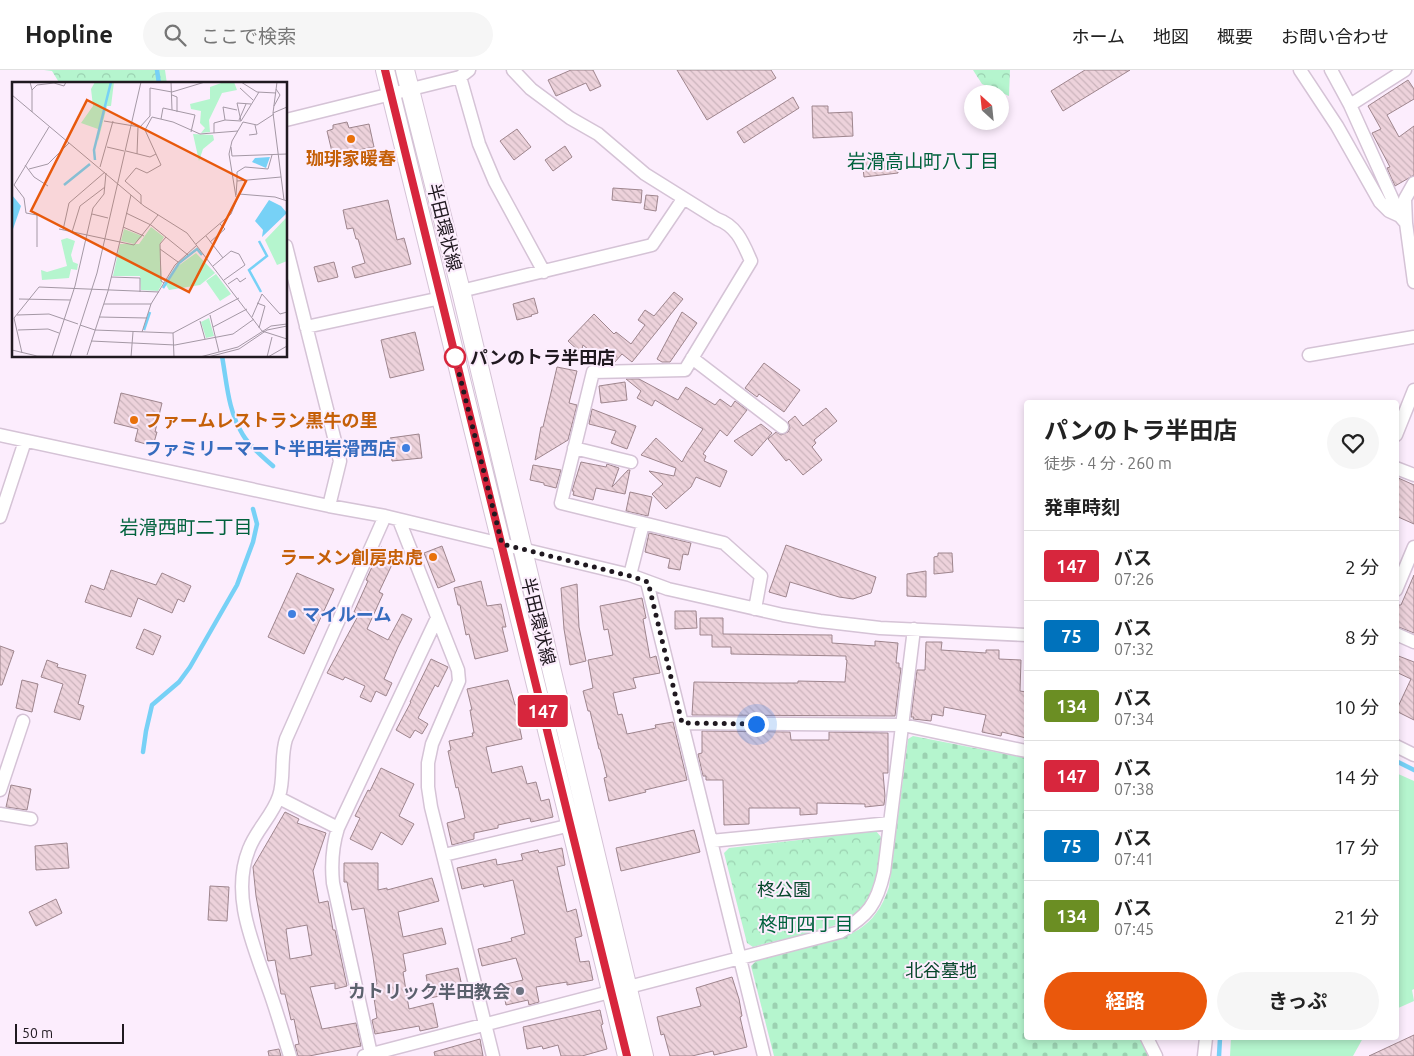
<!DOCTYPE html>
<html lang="ja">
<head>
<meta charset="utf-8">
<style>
	:root { --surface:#fff; --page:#f6f6f6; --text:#222; --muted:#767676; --line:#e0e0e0; --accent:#ea580c }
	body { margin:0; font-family:Ubuntu,"Noto Sans JP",sans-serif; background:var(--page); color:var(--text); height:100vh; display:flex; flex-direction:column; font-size:19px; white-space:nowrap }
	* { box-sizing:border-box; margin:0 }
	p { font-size:16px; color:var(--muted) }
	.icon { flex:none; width:28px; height:28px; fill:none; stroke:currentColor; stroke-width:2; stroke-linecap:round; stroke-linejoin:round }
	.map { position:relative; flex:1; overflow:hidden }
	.details { position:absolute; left:1024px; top:330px; width:375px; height:640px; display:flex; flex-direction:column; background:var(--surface); border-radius:5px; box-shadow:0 2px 8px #0003 }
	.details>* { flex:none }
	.badge { padding:0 10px; border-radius:4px; font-size:18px; line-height:32px }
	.needle { width:32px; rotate:333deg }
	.buttons { position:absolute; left:964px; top:15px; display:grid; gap:10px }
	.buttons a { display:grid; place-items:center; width:45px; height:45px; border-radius:50%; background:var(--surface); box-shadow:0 2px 8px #0003; font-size:25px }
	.scale { position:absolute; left:15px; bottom:12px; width:109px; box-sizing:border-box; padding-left:5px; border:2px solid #201920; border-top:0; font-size:14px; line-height:18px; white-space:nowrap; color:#201920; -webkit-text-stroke:4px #fcedfd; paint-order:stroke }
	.you { position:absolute; width:25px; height:25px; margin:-12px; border:4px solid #fff; border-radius:50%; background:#1a73e8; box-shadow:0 0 0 8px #1a73e833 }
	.map>.badge { position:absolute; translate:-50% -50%; box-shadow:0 0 0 2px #fff }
	h2 { padding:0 20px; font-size:19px; line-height:45px }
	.round { display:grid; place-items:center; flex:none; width:52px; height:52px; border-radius:26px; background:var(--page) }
	.overview { display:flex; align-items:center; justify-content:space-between; height:85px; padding:0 20px }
	h1 { font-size:24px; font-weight:700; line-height:38px }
	.primary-button { display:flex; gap:10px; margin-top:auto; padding:10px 20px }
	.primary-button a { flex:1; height:58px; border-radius:30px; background:var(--accent); color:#fff; font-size:20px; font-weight:700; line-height:58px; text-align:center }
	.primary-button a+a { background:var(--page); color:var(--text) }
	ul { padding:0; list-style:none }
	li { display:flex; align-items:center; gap:15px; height:70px; padding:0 20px; border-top:1px solid var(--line) }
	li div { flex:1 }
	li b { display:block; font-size:19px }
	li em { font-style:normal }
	li .badge { min-width:55px; font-weight:700; text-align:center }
	header { display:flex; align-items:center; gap:30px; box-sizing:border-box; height:70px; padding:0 25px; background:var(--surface); border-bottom:1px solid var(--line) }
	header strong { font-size:24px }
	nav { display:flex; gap:28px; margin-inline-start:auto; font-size:18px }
	.search { width:350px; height:45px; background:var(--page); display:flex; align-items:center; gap:12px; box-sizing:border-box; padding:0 18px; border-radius:28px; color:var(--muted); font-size:19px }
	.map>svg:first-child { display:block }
	.forest { fill:url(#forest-crowns) }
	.cemetery { fill:url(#cemetery-stones) }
	.garden { fill:#b5f5ce }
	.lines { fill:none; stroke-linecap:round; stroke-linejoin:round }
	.stream { stroke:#77d1f6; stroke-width:4.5 }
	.building { fill:url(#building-back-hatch); stroke:#9e858d; fill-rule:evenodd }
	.street-casing { stroke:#d5c3d6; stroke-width:15 }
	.secondary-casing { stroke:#d5c3d6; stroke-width:20 }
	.street { stroke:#fff; stroke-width:12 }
	.secondary { stroke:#fff; stroke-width:18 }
	.line-casing { stroke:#fff; stroke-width:11 }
	.line { stroke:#d7263d; stroke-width:8 }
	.walk { stroke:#201920; stroke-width:5; stroke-dasharray:0 9 }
	.food-dot { fill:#e8710a; stroke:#fcedfd; stroke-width:2 }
	.stop-dot { fill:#fff; stroke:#d7263d; stroke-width:2.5 }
	.shop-dot { fill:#3f7fe0; stroke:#fcedfd; stroke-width:2 }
	.worship-dot { fill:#6b7280; stroke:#fcedfd; stroke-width:2 }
	.labels { text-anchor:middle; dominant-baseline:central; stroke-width:4; stroke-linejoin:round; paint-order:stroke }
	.food-label { font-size:18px; font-weight:bold; fill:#c56008; stroke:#fcedfd }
	.street-label { font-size:18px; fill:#201920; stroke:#fcedfd }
	.stop-label { font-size:18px; font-weight:bold; fill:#201920; stroke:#fcedfd; text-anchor:start }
	.shop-label { font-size:18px; font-weight:bold; fill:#366cbe; stroke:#fcedfd; text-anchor:end }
	.park-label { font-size:18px; fill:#07472b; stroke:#fcedfd }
	.worship-label { font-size:18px; font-weight:bold; fill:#5b616d; stroke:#fcedfd; text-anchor:end }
	.neighbourhood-label { font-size:19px; fill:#01623d; stroke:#fcedfd }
	.inset-river { fill:none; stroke:#77d1f6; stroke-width:2.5 }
	.inset-road { fill:none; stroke:#a498a5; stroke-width:1 }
	.view { fill:#e8590c; fill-opacity:0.15; stroke:#e8590c; stroke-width:2.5 }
	.inset-edge { fill:none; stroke:#201920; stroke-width:2.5 }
</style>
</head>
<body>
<header>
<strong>Hopline</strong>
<div class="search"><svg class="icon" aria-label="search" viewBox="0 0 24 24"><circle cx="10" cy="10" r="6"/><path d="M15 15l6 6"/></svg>ここで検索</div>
<nav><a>ホーム</a><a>地図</a><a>概要</a><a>お問い合わせ</a></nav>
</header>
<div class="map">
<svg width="1414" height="986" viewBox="0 0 1414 986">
	<defs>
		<pattern id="forest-crowns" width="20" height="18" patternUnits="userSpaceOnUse" patternTransform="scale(1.25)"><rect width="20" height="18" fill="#b5f5ce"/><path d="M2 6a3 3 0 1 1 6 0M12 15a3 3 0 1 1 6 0" fill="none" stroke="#9bd1b1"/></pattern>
		<pattern id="cemetery-stones" width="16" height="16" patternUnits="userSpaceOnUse" patternTransform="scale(1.25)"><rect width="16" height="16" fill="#b5f5ce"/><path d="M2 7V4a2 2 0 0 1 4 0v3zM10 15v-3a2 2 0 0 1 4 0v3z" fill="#9bd1b1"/></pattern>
		<pattern id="building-back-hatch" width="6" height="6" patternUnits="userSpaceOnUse" patternTransform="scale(1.25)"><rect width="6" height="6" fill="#edd2db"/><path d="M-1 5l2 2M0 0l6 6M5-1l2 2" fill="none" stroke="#cbb4bc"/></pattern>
	</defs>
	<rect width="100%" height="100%" fill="#fcedfd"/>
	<path class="forest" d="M44,0H165L167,14H60L52,1Z
		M973,0H1010L1009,26L982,14Z
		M876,761L881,767C879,786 879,810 870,827C865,836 854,846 845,851C820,863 780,869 753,877L747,873L724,783L729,778Z"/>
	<path class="cemetery" d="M913,666L1026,688V968H1141L1150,986H774L751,896L756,891C774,886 792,881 809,877C849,867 875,860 889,817L908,669Z"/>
	<path class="garden" d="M1396,703L1414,711V919L1412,920L1414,931L1396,939Z
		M1231,968H1363L1353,986H1230Z"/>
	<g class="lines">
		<path class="stream" d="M157,0L159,14
			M222,286C227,314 228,341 243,365C250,377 263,387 273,396
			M143,682L146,661L152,635L179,612L190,597L237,515L253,472L257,454L253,439
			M1396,691L1414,700
			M1219,986L1220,968"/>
	</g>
	<path class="building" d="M571,0H593L601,16L590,21L586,13L556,26L548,10Z
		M677,0H771L776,8L707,50Z
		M1085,0H1130L1063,41L1051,21Z
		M1408,10L1414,19V29L1387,45L1399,67L1414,56V105L1395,116L1387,98L1390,97L1372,63L1381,59L1368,36Z
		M793,27L799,38L744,73L737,62Z
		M812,36H828V43L852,42L853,66L813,68Z
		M347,52L349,58L369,54L374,77L353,81L354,86L343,88L342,84L333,86L327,61L333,59V55Z
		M517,59L531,77L514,90L500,71Z
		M565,76L572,87L553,101L545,90Z
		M897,85L898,103L864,107L862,89Z
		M613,118L642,120L641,133L612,130Z
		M646,125L658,126L656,141L644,139Z
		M388,130L397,170L404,168L411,194L355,208L352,197L365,193L358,169H356L353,158L347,159L343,140Z
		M334,192L338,207L318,212L314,197Z
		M674,222L683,229L632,292L622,284L614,293L606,294L583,275L581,283L568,271L594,244L614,264L616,262L631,274L645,255L638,250L645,240L654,246Z
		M534,228L538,243L531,245L532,246L517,250L513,234Z
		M682,242L697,253L670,292H662L657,289Z
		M415,262L424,300L390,308L381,270Z
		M764,293L800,320L784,342L759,324L757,327L745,318Z
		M557,297L577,301L569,333L577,335L568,370L535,390L541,357H543Z
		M626,309H639L678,330L686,317L715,335L720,329L731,337L735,331L747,340L727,366L720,360L703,384L706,386L704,391L727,401L720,417L696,407L691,417L666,439L652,424L663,414L649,401L674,406L676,398L641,385L656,368L682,392L688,381L703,359L655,330L652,336L637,328L641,321Z
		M625,312L627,330L601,333L599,316Z
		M121,323L162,333L155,362H157L153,376L135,371L138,359L114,353Z
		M826,338L837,351L814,370L816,373L812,377L822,390L803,405L789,389L786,391L768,369L776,362L781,365L788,362L790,358L788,352L795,346L803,356Z
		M592,339L636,356L627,379L611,373L616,361L589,354Z
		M761,354L772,363L752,386L734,371Z
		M419,364L422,388L392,391L390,368Z
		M581,392L606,397L607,394L619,398L612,417L628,400H630L625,424L596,418L593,430L573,425L574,421H572Z
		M533,395L561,400L556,418L544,415V413L530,410Z
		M1396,407L1414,415V454L1396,446Z
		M630,422L652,427L648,446L626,441Z
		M649,463L691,473L688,485L683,484L680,500L668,498L670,489L645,482Z
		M786,475L876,507L871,523L853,529L839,527L790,512L786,527L769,522Z
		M442,476L455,511L438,518L424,483Z
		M381,477L397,484L379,522L383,524L367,559L388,570L402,544L412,549L398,577L384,609L392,613L386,626L376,621L371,632L360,627L365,616L345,607L343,610L327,603L359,544L354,542L368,511L366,510Z
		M938,483H952L953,502L934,504V487L938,486Z
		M111,500L156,515L162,503L191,516L184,532L178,529L172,543L138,528L131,547L85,532L91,515L104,520Z
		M926,501V527L907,526V504Z
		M297,503L334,519L304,584L268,567Z
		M1414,505V563L1396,556V542L1399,535H1401Z
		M481,511L487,536L501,534L506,557H502L508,581L475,589L469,564L466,565L460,535H458L454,518Z
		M577,514L579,557L586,591L570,595L564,559L561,518Z
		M642,528L646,548L643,549L650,588L656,586L660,603L633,608L636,618L613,623L618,645L622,644L627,664L656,658L655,655L673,652L687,710L645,720L646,722L609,731L604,708L607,707L600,679H599L590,641H588L583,621L593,618L588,590L613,585L608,559L604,560L600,536Z
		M675,541H696L697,558L675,559Z
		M700,548H723V564L832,565V573L875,576V571L898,573L896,593H899V598H901L895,646L692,645L694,612L764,613H798V611L845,612L847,590H846V586L731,584V577H712V565H700Z
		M144,559L161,566L153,585L136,578Z
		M926,572H942L941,580L986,583V580H999V589L1021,590L1020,621L1026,622V668L1002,662L1001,666L982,662L986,645L944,637L943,646L932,644L931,651L913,649L914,647H911L917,600H925Z
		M0,576L14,581L2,615H0Z
		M1396,585L1414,592V650L1396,641L1411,609L1396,602Z
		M431,589L448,597L438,617L435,615L418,648L428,654L422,664L415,660L410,668L396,660L411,632H410Z
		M47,590L58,594L57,597L86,605L78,634L84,636L80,650L54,642L63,614L41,607Z
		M22,610L38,614L32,642L16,638Z
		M508,610L515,635L526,632L530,647L518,650L522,669L486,677L492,703L522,696L527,714L536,712L541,731L549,729L553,747L531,752L530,748L498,755V758L474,763V769L452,775L447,753L465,748L458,717L456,718L448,681L451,680L449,671L473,666L472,663H474L470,640H472L467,619Z
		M702,661L790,662L791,670H829V662L888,663V703H883L885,726L884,735L865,737V734L817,733V744L800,745V738H749V754L724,755L723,710H706V706H703L698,684L702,683Z
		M381,698L414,714L399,746L414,754L402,775L381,762L372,780L350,769L360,748L355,746L368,720L370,721Z
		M11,715L31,719L27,740L6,737Z
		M285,742L299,749L297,753L326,763L313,801L319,833L328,831L333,860H335L347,916L335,919V913L310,917L322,959L356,953L361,976L309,986H298L295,975L299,974L294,949L291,950L285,924H281L275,890L268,891L256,826L253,797ZM307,855L312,885L290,889L286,859Z
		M694,760L700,782L621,801L616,778Z
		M67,773L69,798L36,800L35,776Z
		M562,778L565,795L557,797L567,842L576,839L582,866L575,868L580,892L589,891L593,910L567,915V912L536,917L539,932L529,935L528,930L506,935L502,915L523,910L516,888L482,896L478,879L512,871L511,868L525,864L513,810L484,817L483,814L462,819L457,798L496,789L497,795L523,790L521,784L538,780L539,783Z
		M344,793H378V820L387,818V820L432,808L439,831L398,842L403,867L442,858L446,874L403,884L406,901L403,902L409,939L433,933L438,957L420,961L419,956L375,964L372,950L377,948L372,915L377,914L373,887L364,838L352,840L347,812H344Z
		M210,816L229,817L227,851L208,850Z
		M56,829L62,843L36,856L29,842Z
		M458,898L463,921L430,928L426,905Z
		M732,907L739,929L742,946L740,947L747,977L714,985L713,981L692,986H670L664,964L661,965L657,947L701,936L696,918Z
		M600,940L603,954L601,955L607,979L582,986H561L558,975L543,979L542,976L527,979L523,957Z
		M1414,965V986H1369Z
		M480,969L483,986H435L434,982Z
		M279,979L281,986H269L268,981Z"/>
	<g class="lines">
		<defs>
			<path id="street" d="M513,0L531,19L570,48L598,64L645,104L717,149C737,156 743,173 751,191L685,300L593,302L561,433L724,473L761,506L755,539
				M1300,0L1337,56L1380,132L1389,141L1400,146L1406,153
				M1331,0L1350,35
				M460,7L479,74L495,112L544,202
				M286,50L460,7L469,0
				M1414,113L1405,129L1406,153L1414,212
				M1400,146L1350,35L1405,0
				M286,176L340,391L329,436
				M461,221L652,175L683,129
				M306,257L441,228
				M1309,285L1414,267
				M692,288L782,357
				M0,365L329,436L385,446L630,505L668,519L783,545L820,551L880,558L1026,565
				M1396,365L1414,320
				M574,378L631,392
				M1396,398L1414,405
				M0,447L25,371
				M399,450L458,600L459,611L432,674L428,693V717L431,737L493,986
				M630,505L643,454
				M647,512L764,986
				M1396,520L1414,477
				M1396,564L1414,572
				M683,653L903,655L1026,681
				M1396,676L1414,685
				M0,720L23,651
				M279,728L338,758
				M0,744L31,749
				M711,771L890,753
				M444,785L571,755
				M1147,968L1156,986
				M371,984L333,813C331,793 332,777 338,758L437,548
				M290,986C283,964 277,942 269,920C254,876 230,826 249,779C256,760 273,745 279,726C285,708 280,688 286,669L385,446
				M364,986L840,862C868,846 877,834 884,802L914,559
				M1204,986L1206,968"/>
			<path id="secondary" d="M385,0L627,986
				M405,0L461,221L644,986"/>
		</defs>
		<use href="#street" class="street-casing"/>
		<use href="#secondary" class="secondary-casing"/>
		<use href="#street" class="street"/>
		<use href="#secondary" class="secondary"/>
	</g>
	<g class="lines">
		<defs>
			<path id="line" d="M385,0L627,986"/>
		</defs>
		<use href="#line" class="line-casing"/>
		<use href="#line" class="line"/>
		<path class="walk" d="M455,287L502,474L630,506L648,512L682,653L756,654"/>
	</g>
	<g class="food-dot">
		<circle cx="351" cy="69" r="5"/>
		<circle cx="134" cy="350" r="5"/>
		<circle cx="433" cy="487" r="5"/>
	</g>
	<circle class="stop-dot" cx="455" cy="287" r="10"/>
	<g class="shop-dot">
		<circle cx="406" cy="378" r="5"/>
		<circle cx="292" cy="544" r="5"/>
	</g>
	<circle class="worship-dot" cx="520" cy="921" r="5"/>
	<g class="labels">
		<g class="food-label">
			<text x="351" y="88">珈琲家暖春</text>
			<text x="144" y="350" text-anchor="start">ファームレストラン黒牛の里</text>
			<text x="423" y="487" text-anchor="end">ラーメン創房忠虎</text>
		</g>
		<g class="street-label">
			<text transform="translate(445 157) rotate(76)">半田環状線</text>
			<text transform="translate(539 551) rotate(76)">半田環状線</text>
		</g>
		<g class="stop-label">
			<text x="470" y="287">パンのトラ半田店</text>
		</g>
		<g class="shop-label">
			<text x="396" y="378">ファミリーマート半田岩滑西店</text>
			<text x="302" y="544" text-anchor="start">マイルーム</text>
		</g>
		<g class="park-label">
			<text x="784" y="819">柊公園</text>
			<text x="941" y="900">北谷墓地</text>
		</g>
		<g class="worship-label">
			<text x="510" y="921">カトリック半田教会</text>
		</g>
		<g class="neighbourhood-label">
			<text x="923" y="91">岩滑高山町八丁目</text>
			<text x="186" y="457">岩滑西町二丁目</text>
			<text x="806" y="854">柊町四丁目</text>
		</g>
	</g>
	<g transform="translate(12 12)">
		<rect width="275" height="275" fill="#fcedfd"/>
		<path d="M55,156L63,159L59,173L61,180L66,182L65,188L59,187L57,196L30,198L29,188L35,190L55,184L49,158Z" fill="#b5f5ce"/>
		<path d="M83,0H102L99,24H95L86,59V47L69,41L81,24L79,7ZM212,0H222L225,8L210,11L197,38L198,50L189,51L193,46L188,41L189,29L179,27L178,22L198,17V5ZM181,52L201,53L202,58L191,67L187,79ZM112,147L130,154V155L122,162L109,159ZM197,236L202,254L194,256L189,240Z" fill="#b5f5ce"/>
		<path d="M139,145L152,155L148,162L150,202L146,209L129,208L128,194H101L108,162H127Z" fill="#b5f5ce"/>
		<path d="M275,135V179L265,183L253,158ZM184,171L203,191L188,203L157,208L154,203L166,184ZM204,192L219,212L208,219L194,199Z" fill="#b5f5ce"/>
		<path d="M258,75L254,86L240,80L243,76ZM0,113L9,124L0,150ZM257,118L269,124L275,131L250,155L251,148L243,139Z" fill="#77d1f6"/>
		<path class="inset-river" d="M83,78L82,68L99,0M52,103L78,82M247,159L255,174L237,188L249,210M151,206L167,181L185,167L190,173M132,248L138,230"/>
		<path class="inset-road" d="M18,0L20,8L25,3L42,1L52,4L54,0M159,0L160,28M229,0L245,10L264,11M265,0L261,31L272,118M228,6L241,18M20,8V30M0,13L132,124L175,151L250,249L275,257M160,13L165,15V30M239,22L225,21L229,39L247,10M262,24L268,13L264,7M261,31L275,25M149,37L151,26L183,33L179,50M213,38L229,39M227,38L234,22M92,39L128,45L138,34V6L160,10L193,0M202,51V41L213,38L211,25L225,28M237,53L245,52L243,43M95,65L112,69M219,65L220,74L275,72M114,69L138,75L144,72M125,72L126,45M13,83L22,95L36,104M88,85L101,39M17,87L36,82L57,61M225,99V90L233,85L256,87L260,73M224,113L225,99L269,95M224,115L217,72L220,59L231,40L245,43L262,32M129,122V113L113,99L124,86L135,91L149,83L133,48L140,35L161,40L188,52L226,49M114,131L139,143L176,173M80,132L96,136M111,145L132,154M47,147L122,163L146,133M51,148L57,121L93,90M60,150L68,124L93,105M194,154L211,176M198,160L213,147L208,142M184,162L219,132L227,112L263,115L275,119M25,165V133L14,131L12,116L2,103L37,45M148,167L166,180M201,184L219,169L227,172L233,183L212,198M99,195L128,196V210M152,201L149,199L148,162L154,155M216,202L225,196L228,200L234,196M7,217L58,218M245,221L253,224L247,246M92,222H139M5,233L37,232L66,242M198,233L207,270M87,235L135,236M240,235L250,212L268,232L275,230M188,239L193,257M68,243L83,248L161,251L227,216M201,245L235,227M6,248L36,247L47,251M130,250L139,222L163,183L185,163M161,251L162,275M79,259L163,263L221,252L242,237M0,268L25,274L111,275M10,271L2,236L27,205L147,210M75,273L96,209L119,113M40,275L63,204L81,126L92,112L94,91M58,275L85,191L129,0M119,275L121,250M188,275L226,265L259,244L275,242M196,275L227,267L255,248L275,244M255,275L260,255M256,275L275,264"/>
		<path class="view" d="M75,18L234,99L177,210L19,129Z"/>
		<rect width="275" height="275" class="inset-edge"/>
	</g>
</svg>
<div class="buttons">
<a><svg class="needle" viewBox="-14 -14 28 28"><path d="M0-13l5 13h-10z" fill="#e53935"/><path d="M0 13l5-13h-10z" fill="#767676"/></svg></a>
</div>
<div class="scale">50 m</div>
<div class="you" style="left:756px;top:654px"></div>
<b class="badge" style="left:543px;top:641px;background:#d7263d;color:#fff">147</b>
<section class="details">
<div class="overview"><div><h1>パンのトラ半田店</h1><p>徒歩 · 4 分 · 260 m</p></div><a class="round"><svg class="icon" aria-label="heart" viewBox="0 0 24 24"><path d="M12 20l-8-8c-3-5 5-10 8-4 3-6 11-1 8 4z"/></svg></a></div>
<h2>発車時刻</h2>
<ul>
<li><span class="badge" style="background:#d7263d;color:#fff">147</span><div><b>バス</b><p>07:26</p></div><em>2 分</em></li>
<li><span class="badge" style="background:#0072bc;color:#fff">75</span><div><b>バス</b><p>07:32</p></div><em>8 分</em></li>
<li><span class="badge" style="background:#6b8e23;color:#fff">134</span><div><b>バス</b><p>07:34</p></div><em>10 分</em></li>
<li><span class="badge" style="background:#d7263d;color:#fff">147</span><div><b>バス</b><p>07:38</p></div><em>14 分</em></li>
<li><span class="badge" style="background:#0072bc;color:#fff">75</span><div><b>バス</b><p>07:41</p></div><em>17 分</em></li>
<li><span class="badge" style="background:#6b8e23;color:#fff">134</span><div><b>バス</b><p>07:45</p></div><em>21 分</em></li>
</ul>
<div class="primary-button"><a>経路</a><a>きっぷ</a></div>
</section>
</div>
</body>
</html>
